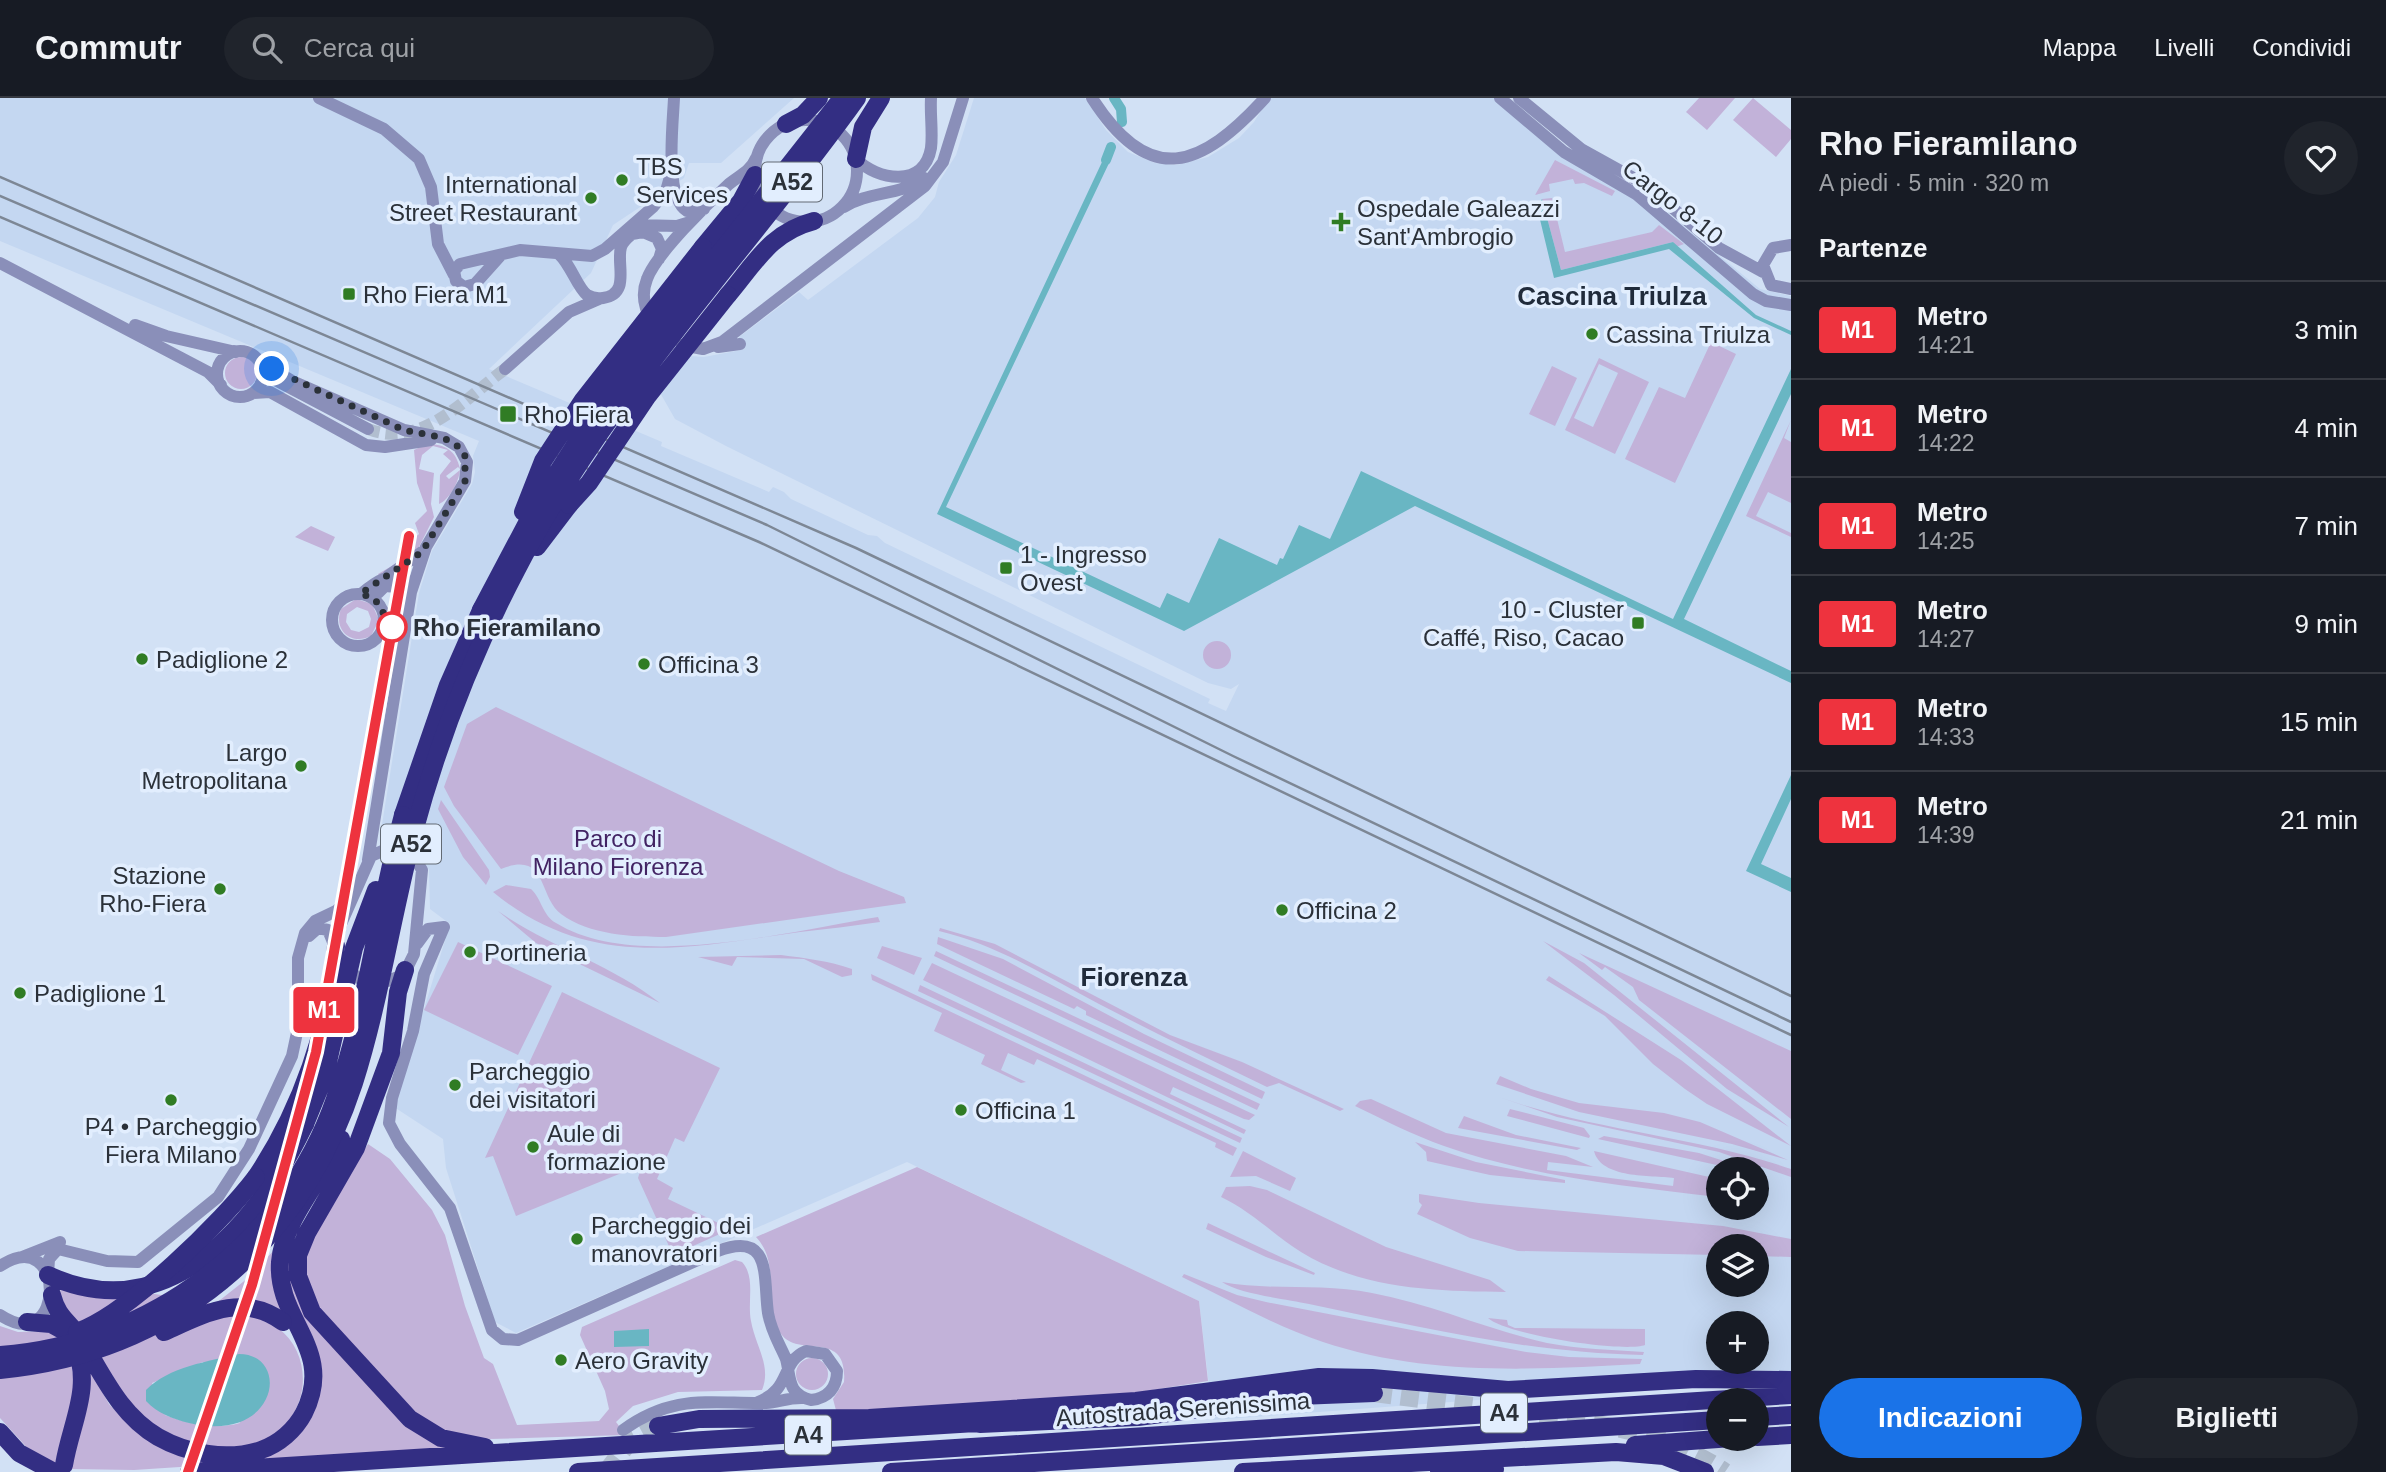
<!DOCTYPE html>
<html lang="it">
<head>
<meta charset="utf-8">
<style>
	:root { --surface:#171b24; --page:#20242c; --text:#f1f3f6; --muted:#9ea1a6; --line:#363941; --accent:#1a73e8 }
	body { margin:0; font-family:Helvetica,sans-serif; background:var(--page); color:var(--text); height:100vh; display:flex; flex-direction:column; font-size:26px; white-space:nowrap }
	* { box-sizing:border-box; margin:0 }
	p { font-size:23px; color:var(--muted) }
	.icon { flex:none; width:38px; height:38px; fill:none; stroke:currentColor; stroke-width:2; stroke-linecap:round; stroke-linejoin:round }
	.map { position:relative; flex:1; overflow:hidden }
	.drawer { display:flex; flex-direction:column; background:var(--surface); width:595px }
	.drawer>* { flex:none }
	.badge { padding:0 14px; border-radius:5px; font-size:24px; line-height:46px }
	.tools { position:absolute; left:1706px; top:1059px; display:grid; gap:14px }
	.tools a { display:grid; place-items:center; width:63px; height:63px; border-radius:50%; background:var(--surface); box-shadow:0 7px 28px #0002; font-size:35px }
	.you { position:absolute; width:35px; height:35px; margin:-18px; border:5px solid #fff; border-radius:50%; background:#1a73e8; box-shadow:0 0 0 10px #1a73e833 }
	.map>.badge { position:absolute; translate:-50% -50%; box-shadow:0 0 0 4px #fff }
	h2 { padding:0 28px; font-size:26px; line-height:63px }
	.round { display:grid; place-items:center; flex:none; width:74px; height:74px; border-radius:37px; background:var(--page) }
	.head { display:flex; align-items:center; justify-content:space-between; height:119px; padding:0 28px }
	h1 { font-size:33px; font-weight:700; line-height:52px }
	.cta { display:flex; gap:14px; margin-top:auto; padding:14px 28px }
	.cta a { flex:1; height:80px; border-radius:42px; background:var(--accent); color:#fff; font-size:28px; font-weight:700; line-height:80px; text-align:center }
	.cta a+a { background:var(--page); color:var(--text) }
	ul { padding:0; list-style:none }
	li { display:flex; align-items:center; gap:21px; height:98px; padding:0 28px; border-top:2px solid var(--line) }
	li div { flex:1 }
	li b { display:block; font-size:26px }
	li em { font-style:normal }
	li .badge { min-width:77px; font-weight:700; text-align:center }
	header { display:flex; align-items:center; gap:42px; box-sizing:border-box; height:98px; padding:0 35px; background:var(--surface); border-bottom:2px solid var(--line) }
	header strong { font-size:33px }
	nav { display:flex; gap:38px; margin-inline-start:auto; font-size:24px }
	.search { width:490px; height:63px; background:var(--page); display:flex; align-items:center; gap:18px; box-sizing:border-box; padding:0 24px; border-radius:38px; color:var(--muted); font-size:26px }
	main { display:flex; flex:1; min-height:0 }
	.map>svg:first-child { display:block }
	.built { fill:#c4d7f1; fill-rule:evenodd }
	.green { fill:#c2b2d9; fill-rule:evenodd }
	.water { fill:#69b6c3 }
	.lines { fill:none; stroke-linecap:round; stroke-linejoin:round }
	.canal { stroke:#69b6c3; stroke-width:10 }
	.minor-tunnel { stroke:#b1becf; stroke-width:12; stroke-dasharray:12 6; stroke-linecap:butt }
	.highway-tunnel { stroke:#b1becf; stroke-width:18; stroke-dasharray:18 9; stroke-linecap:butt }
	.minor { stroke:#8a8fb9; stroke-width:12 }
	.highway { stroke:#332e83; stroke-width:18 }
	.rail { stroke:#7d8795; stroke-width:2.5 }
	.highway-bridge { stroke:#332e83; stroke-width:18 }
	.line-casing { stroke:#fff; stroke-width:16 }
	.line { stroke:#ee333e; stroke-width:10 }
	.walk { stroke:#2b3139; stroke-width:7; stroke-dasharray:0 12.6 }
	.poi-dot { fill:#307c24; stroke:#e2eefe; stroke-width:2.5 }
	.stop-dot { fill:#fff; stroke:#ee333e; stroke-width:3.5 }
	.labels { text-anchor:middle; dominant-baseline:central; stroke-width:7; stroke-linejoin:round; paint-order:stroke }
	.shield { fill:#e2eefe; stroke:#626a74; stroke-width:2 }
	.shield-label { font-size:23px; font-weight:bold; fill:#2b3139 }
	.poi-label { font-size:24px; fill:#2b3139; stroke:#e2eefe; text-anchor:start }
	.street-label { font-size:24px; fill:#2b3139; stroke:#e2eefe }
	.stop-label { font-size:24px; font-weight:bold; fill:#2b3139; stroke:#e2eefe; text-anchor:start }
	.park-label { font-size:24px; fill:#422363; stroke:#e2eefe }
	.neighbourhood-label { font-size:26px; font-weight:bold; fill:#202b3b; stroke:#e2eefe }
</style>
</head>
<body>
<header>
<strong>Commutr</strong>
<div class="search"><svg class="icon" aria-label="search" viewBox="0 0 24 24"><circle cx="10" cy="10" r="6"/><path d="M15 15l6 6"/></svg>Cerca qui</div>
<nav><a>Mappa</a><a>Livelli</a><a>Condividi</a></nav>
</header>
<main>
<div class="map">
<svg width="1791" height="1374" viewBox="0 0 1791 1374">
	<rect width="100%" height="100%" fill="#d2e1f5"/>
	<path class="built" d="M0,0H794L721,65H689L684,80L613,127L591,175L489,271L662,344L661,348L769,394L773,389L784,394L791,401L868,437L877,438L885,445L1210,601L1208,605L1226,613L1239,586L1231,591L1208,585L726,348L675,321L659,293L640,282L676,257L704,259L741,252L739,239L799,194L808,202L918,120L935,99L939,84L956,57L974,0H1085L1106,32L1128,54L1155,65L1176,67L1208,59L1239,40L1254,24L1269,0H1508L1568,52L1641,93L1760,191L1791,198V1273L1658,1282L1543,1297L1213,1322L1199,1203L907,1064L516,1235L495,1224L446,1070L443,1041L394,1009L450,826L430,811L429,772L421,758L407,747L388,743L381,733L419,495L432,453L472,386L475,374L473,358L479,343L0,143ZM1718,1071H1757V1110H1718ZM1718,1148H1757V1186H1718ZM1718,1225H1757V1264H1718Z"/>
	<path class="green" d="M1699,0H1735L1707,32L1686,14Z
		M1753,0L1791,32V41L1776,59L1733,22Z
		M1555,62L1615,93L1612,98L1584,85L1575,86L1573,81L1549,86L1550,93L1535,97Z
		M1552,100L1565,154L1652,134L1659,127L1684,146L1676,149L1673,144L1561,172L1542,101Z
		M1711,244L1736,256L1675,385L1625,361L1659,289L1685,300Z
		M225 275a16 16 0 1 1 32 0a16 16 0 1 1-32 0Z
		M1599,260L1649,284L1615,356L1565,332ZM1599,266L1618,275L1593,329L1574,320Z
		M1552,268L1577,280L1555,328L1529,316Z
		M1791,322L1784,340L1791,344V405L1768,394L1756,418L1791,435V439L1746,418Z
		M427,346C445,346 456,352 460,371L458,369L446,378L449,381L460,372C459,384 449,402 439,406L440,377L451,363L443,356L448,352L433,348L422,357L419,371L434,375L431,406L434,419L418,451L379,478L378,476L402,462L411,443L419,436L415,425L427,413L417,385L414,352Z
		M311,428L335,439L328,453L295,439Z
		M356,501L372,506L379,522L371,538C351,548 333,532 341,511ZM357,509L368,513L371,521L369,529L359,534L351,532L346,524L347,516Z
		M1203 557a14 14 0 1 1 28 0a14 14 0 1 1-28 0Z
		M496,609L839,773L904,799L906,805L666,839C633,839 589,837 561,816C538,799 548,752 501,771L454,708L444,689L467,626Z
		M441,702L489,772L490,779L486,787L463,759L438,711Z
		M506,787L531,791C542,801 542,817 556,825C635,874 790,833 878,819L880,824C853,828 826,831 800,834C689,849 590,874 493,794Z
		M498,813C549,849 611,866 660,905L536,845Z
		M940,830L995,846L1170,937L1242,964L1344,1011L1340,1013L1279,985L1267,989C1211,962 1155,935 1099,906C1047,879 998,847 939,833Z
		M938,839L1003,861L1144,936L1265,994L1262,1001L1086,917V913L1077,908L1074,911L937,846Z
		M1543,843L1584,865L1789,1029L1727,991L1614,897Z
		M458,844L552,888L518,957L424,912Z
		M882,848L922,860L914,877L877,860Z
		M936,853L1260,1006L1257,1012L934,858Z
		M1579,855L1791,953V1021L1639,902L1633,889L1605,869L1602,872Z
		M781,857C805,860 829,863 852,871V877L842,879L804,861L737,859L732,868L698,859Z
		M932,865L1255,1017L1249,1022L1244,1021L1173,989L1170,996L1246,1032L1244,1036L923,882Z
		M871,876L905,892L1237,1050L1233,1058L1215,1049L1216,1045L1037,961L1034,967L1008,955L1001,972L1026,984L1021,985L981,966L985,957L934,933L942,915L872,882Z
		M1549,878L1681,962L1791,1048L1707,1006L1685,991L1653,966L1605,918L1546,882Z
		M920,887L1242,1040L1240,1045L918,893Z
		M562,894L720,970L684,1044L675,1040L657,1081L673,1090L668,1101L731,1131L673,1157L638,1080L641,1070L633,1065L624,1074L516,1118L493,1058L485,1060Z
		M1500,978L1531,991L1579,1005L1664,1015L1700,1024L1788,1062L1732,1046L1579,1014L1496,986Z
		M1499,999C1594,1033 1696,1038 1791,1071V1079L1719,1054L1557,1019Z
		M1371,1001L1446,1035L1566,1058L1593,1069L1548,1064L1547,1072L1673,1088L1674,1080C1651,1077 1601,1081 1594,1053L1718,1081V1099C1626,1088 1532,1079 1444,1048C1413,1037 1384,1022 1355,1008L1360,1003Z
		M1510,1011L1584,1030L1590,1038L1589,1040L1507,1018Z
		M1464,1018L1516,1037L1581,1050L1577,1052L1458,1030Z
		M1604,1038L1699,1055L1749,1071H1735L1598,1041Z
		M1415,1044L1476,1064L1565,1082V1085L1490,1077L1427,1063L1426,1054Z
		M368,1046L390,1061L432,1112L445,1137L465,1208L484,1260L493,1266L517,1327L599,1323L609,1311L605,1293L580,1237L582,1229L735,1162L742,1164C756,1179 747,1204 751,1223C755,1247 772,1268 762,1292L678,1294L633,1308L616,1324L626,1337L489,1341L447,1335L425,1325L322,1214L306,1185L305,1157L314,1135Z
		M1243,1053L1296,1080L1290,1093L1256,1078L1230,1079Z
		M917,1069L1199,1203L1208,1283L1134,1295L837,1316L833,1301L844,1284C848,1230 799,1261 781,1236C760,1209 783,1168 756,1139Z
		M1226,1089L1250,1088L1267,1092L1386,1149L1490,1182L1506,1194C1437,1193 1363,1192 1301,1154C1274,1137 1251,1113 1221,1099Z
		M1419,1096L1479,1105L1723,1128L1791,1141V1159L1757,1158V1148H1718V1157L1518,1153L1470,1140L1417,1116L1422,1107L1419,1104Z
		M1208,1125L1315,1175L1314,1177L1266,1159L1206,1131Z
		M300,1136L297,1191L450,1351L134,1372L70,1371L87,1275L91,1274L109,1306L133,1331L161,1350L196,1362L297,1339C368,1255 251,1201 300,1136Z
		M277,1149L287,1219L278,1230C314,1257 310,1314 272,1338C239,1358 185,1350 155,1328C114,1298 87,1243 59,1201L61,1188L149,1195L215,1206L248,1180ZM203,1264L240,1325C214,1332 189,1326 165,1317L152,1285Z
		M1184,1176L1237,1197L1266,1204L1526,1254L1569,1259L1642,1261L1640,1266C1534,1272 1425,1278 1323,1244C1275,1228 1228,1201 1182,1179Z
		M1222,1184C1272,1193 1322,1185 1372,1195C1432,1206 1488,1232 1547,1245C1579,1251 1612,1252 1644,1254L1643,1257C1529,1255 1420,1229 1309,1206C1286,1201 1239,1196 1222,1184Z
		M1488,1220L1507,1222L1508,1227L1515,1230L1645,1231V1247C1623,1255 1504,1236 1488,1220Z
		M0,1228L18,1234L49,1233L70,1250L75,1292L55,1366L31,1354L0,1320Z
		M796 1276a16 16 0 1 1 32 0a16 16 0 1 1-32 0Z"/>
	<path class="water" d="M1106,62L1110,63L946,409L1160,510L1167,495L1189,505L1219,440L1277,467L1280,460L1283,461L1299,427L1330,441L1361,373L1673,521L1791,271V296L1684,521L1791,573V585L1415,408L1184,533L937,416L1102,64Z
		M1542,101L1561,172L1673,144L1756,217L1791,233V237L1754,220L1669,151L1554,180L1537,109Z
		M1791,677V701L1761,766L1791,780V794L1746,773Z
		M649,1231V1248L614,1249V1233Z
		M239,1256C291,1256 279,1346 189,1325C173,1321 157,1315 146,1303V1292C168,1269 210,1263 239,1256Z"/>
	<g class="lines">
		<path class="canal" d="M1114,0L1121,11L1122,24
			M1106,62L1111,49"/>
		<path class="minor-tunnel" d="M368,331C421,352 466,300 505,271"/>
		<path class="highway-tunnel" d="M1374,1295L1502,1312
			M1540,1317C1607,1327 1668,1335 1725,1374
			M606,1374L630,1343L658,1328"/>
		<path class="minor" d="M319,0L384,31L419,61L431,89L438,146L454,177
			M674,0C673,25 664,100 687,113L704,111
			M1092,0C1150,91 1201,70 1265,0
			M1500,0L1564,54L1636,96L1753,196L1766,203L1791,207
			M1519,0L1581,51L1646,87L1719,150L1763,174
			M755 73a51 51 0 1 1 102 0a51 51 0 1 1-102 0Z
			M856,61C877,82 924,91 931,50C933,34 930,17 931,0
			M844,109C869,93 900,98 924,80
			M636,127L677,128L690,124
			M1791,147L1773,150L1763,167L1771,187L1791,191
			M559,156C571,167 577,189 587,197C592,200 597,201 603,200C631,196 616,166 621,149C623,143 627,140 632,136L643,134L657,140L662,151L659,161
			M501,157L475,186L464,189L456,183L454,173L460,166L520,152L592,158L605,151L653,109L666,93L672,72
			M0,165L208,274L221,287
			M652,223C644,210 641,196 647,181C656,156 708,105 729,86C740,77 750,74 756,60
			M135,227L166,238L236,254
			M682,247L703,251L722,244L925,88L943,64L963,0
			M718,249L740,246
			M217 276a23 23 0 1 1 46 0a23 23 0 1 1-46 0Z
			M259,263L292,283L404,332L444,340L459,349L467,364L465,383L426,449L411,494L368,762
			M505,271L569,214L599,201
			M277,283L368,331
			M253,295L270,294L366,347L385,349L431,342
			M388,478L422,454
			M378,495L385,488L397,489L407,508
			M332 522a26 26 0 1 1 52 0a26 26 0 1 1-52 0Z
			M361,496C374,485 392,471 407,484L411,494
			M444,829L424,876L413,933L392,1000L389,1025L400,1046L450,1110L492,1232L503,1241L518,1242L718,1153C773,1132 763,1181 768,1215C771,1233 779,1245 786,1261C791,1280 787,1296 811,1302C828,1300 837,1290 837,1273L825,1256L806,1253C780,1264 792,1291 758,1304
			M309,838L318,830L328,832L342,866L358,880L388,883L400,878L408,868L414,856L422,772L413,757L389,750L371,758L341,826L336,848
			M417,846L428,831L444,829
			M22,1159L60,1144
			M0,1168C67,1124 66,1261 0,1217
			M48,1177L49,1161L58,1151L107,1163L138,1164L218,1099L249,1051L292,958L298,930V860L305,835L315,823L336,813L354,796
			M623,1332C674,1295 710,1306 766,1305C779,1304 790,1299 804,1300"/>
		<path class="highway" d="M786,26L803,17L819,0
			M856,61L863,29L881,0
			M703,149L741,103L755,77
			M728,197C755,165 771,134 814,123
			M537,449L569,407
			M403,717L448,587L481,512
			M405,872L398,894L391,955L356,1050L307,1135L298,1157V1178L312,1214L410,1321L441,1340L485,1349
			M256,1079C301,1012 330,929 336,848
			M48,1177C169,1233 258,1124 305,1026
			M52,1197C58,1220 68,1222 80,1240C103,1277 119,1316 158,1339C188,1356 227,1363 261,1352C279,1346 295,1332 304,1315C336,1251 276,1223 280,1164C283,1122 324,1079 341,1041
			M27,1224L51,1226L69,1236
			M1757,1319L1791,1317
			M980,1326L1138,1319L1299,1298L1374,1295
			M658,1328L699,1321L869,1320L1136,1303L1319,1279L1372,1280L1508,1292L1696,1281L1791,1282
			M0,1334L19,1355L54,1374
			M1757,1339L1791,1337
			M1635,1347L1732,1340
			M64,1367C71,1324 93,1290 75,1247
			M189,1374L992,1324
			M578,1374L1791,1297
			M891,1374L1718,1322
			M1243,1374L1616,1354L1664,1358L1705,1374
			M1439,1374L1495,1371"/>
		<path class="rail" d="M0,79L856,450L1791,898
			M0,98L767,427L1233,658L1791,924
			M0,119L759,444L1791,937"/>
		<path class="highway-bridge" d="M569,407L589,385L647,299L728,197
			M523,414L543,363L583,302L703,149
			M481,512L537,406L604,302L842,0
			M305,1026L325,977L354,850L376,792
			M77,1234C129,1215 222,1124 256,1079
			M164,1234C204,1216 243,1194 283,1224
			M0,1257C151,1246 285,1145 335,1001C367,909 378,811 403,717
			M0,1272C172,1255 301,1148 354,985C380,903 392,817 414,734C438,644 474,553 517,471C607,297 744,158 857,0"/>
	</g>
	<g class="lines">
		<defs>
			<path id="line" d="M188,1374L252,1187L316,954L409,438"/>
		</defs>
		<use href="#line" class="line-casing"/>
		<use href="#line" class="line"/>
		<path class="walk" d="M272,271L404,332L444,340L459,349L465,358V383L422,454L360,496C376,499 384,509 385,525L392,529"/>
	</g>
	<g class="poi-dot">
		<circle cx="622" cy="82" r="7"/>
		<circle cx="591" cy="100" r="7"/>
		<path d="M1337.5 113.5h7v7h7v7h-7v7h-7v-7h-7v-7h7z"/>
		<rect x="342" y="189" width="14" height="14" rx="3.5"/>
		<circle cx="1592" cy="236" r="7"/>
		<rect x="499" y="307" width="18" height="18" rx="3.5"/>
		<rect x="999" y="463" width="14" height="14" rx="3.5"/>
		<rect x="1631" y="518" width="14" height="14" rx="3.5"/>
		<circle cx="142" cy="561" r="7"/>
		<circle cx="644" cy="566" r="7"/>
		<circle cx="301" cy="668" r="7"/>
		<circle cx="220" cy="791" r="7"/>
		<circle cx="1282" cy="812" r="7"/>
		<circle cx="470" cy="854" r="7"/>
		<circle cx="20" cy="895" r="7"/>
		<circle cx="455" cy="987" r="7"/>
		<circle cx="171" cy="1002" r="7"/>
		<circle cx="961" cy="1012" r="7"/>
		<circle cx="533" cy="1049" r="7"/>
		<circle cx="577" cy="1141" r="7"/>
		<circle cx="561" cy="1262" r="7"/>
	</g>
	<circle class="stop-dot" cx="392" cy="529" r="14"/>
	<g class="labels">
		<g class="shield">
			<rect x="762" y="64.5" width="60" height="39" rx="5"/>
			<rect x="381" y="726.5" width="60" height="39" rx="5"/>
			<rect x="1481" y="1295.5" width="46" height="39" rx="5"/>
			<rect x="785" y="1317.5" width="46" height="39" rx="5"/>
		</g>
		<g class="shield-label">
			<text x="792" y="84">A52</text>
			<text x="411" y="746">A52</text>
			<text x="1504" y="1315">A4</text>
			<text x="808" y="1337">A4</text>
		</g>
		<g class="poi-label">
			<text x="636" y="68">TBS<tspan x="636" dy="28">Services</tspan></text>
			<text x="577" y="86" text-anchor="end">International<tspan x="577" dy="28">Street Restaurant</tspan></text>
			<text x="1357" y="110">Ospedale Galeazzi<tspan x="1357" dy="28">Sant'Ambrogio</tspan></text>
			<text x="363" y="196">Rho Fiera M1</text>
			<text x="1606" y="236">Cassina Triulza</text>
			<text x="524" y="316">Rho Fiera</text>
			<text x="1020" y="456">1 - Ingresso<tspan x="1020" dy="28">Ovest</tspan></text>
			<text x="1624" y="511" text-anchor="end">10 - Cluster<tspan x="1624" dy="28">Caffé, Riso, Cacao</tspan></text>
			<text x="156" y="561">Padiglione 2</text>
			<text x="658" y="566">Officina 3</text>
			<text x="287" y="654" text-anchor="end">Largo<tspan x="287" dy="28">Metropolitana</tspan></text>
			<text x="206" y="777" text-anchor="end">Stazione<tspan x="206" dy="28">Rho-Fiera</tspan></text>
			<text x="1296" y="812">Officina 2</text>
			<text x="484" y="854">Portineria</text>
			<text x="34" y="895">Padiglione 1</text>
			<text x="469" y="973">Parcheggio<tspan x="469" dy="28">dei visitatori</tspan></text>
			<text x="975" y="1012">Officina 1</text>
			<text x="171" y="1028" text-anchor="middle">P4 • Parcheggio<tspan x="171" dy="28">Fiera Milano</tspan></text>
			<text x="547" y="1035">Aule di<tspan x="547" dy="28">formazione</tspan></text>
			<text x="591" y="1127">Parcheggio dei<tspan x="591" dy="28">manovratori</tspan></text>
			<text x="575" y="1262">Aero Gravity</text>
		</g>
		<g class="street-label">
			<text transform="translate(1673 104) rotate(38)">Cargo 8-10</text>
			<text transform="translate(1183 1311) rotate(-4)">Autostrada Serenissima</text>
		</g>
		<g class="stop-label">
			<text x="413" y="529">Rho Fieramilano</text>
		</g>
		<g class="park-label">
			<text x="618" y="740">Parco di<tspan x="618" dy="28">Milano Fiorenza</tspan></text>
		</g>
		<g class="neighbourhood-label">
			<text x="1612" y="198">Cascina Triulza</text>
			<text x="1134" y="879">Fiorenza</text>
		</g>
	</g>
</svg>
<div class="tools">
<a><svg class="icon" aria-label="locate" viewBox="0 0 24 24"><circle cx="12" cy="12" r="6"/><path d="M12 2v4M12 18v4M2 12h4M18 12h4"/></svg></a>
<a><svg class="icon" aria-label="layers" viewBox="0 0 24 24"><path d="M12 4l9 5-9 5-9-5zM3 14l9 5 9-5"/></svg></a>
<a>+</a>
<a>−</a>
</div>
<div class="you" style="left:272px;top:271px"></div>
<b class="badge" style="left:324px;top:912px;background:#ee333e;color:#fff">M1</b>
</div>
<section class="drawer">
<div class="head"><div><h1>Rho Fieramilano</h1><p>A piedi · 5 min · 320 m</p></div><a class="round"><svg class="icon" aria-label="heart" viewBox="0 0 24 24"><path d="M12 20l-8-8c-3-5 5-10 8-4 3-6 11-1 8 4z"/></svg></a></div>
<h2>Partenze</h2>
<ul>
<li><span class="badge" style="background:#ee333e;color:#fff">M1</span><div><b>Metro</b><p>14:21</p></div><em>3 min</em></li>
<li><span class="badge" style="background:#ee333e;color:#fff">M1</span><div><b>Metro</b><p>14:22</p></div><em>4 min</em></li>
<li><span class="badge" style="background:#ee333e;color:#fff">M1</span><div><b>Metro</b><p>14:25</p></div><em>7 min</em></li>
<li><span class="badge" style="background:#ee333e;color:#fff">M1</span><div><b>Metro</b><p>14:27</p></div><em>9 min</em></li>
<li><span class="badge" style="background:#ee333e;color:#fff">M1</span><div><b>Metro</b><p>14:33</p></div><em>15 min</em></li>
<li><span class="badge" style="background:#ee333e;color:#fff">M1</span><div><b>Metro</b><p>14:39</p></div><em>21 min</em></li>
</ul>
<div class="cta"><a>Indicazioni</a><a>Biglietti</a></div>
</section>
</main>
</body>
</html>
